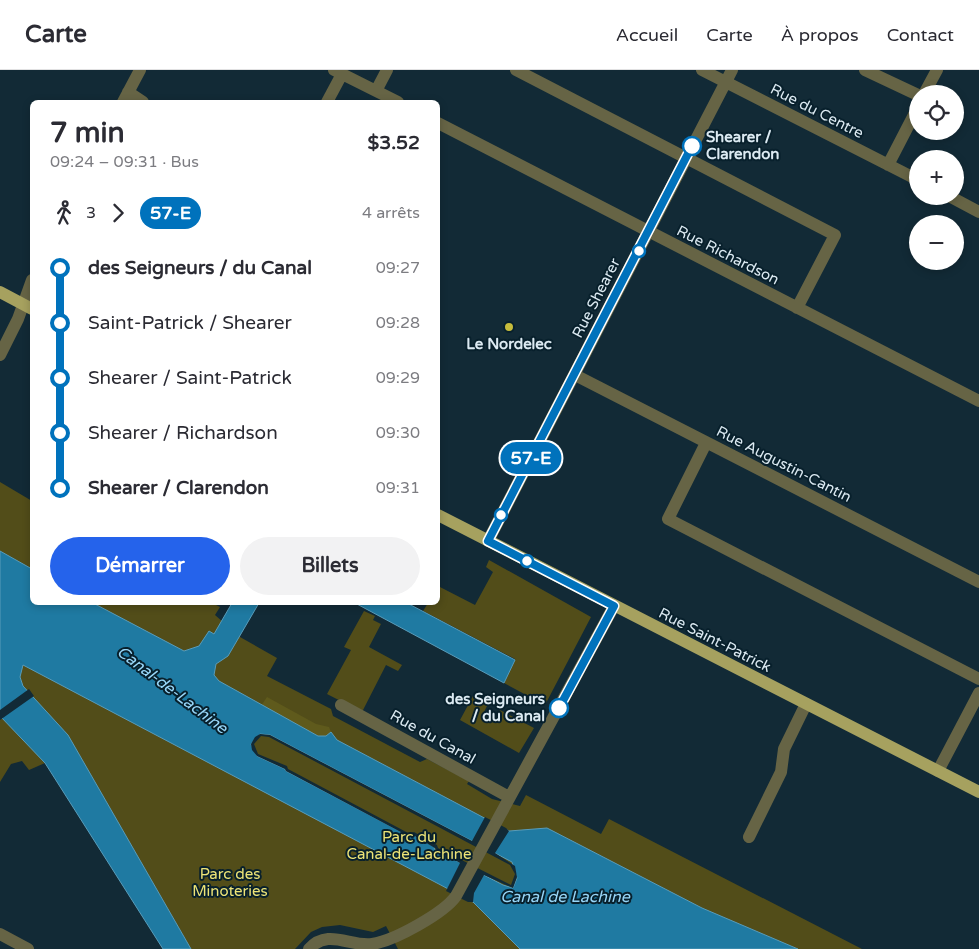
<!DOCTYPE html>
<html lang="fr">
<head>
<meta charset="utf-8">
<style>
	:root { --surface:#fff; --page:#f2f2f3; --text:#2b2b33; --muted:#7c7c81; --line:#e1e1e2; --accent:#2563eb }
	body { margin:0; font-family:"Varela Round",sans-serif; background:var(--page); color:var(--text); height:100vh; display:flex; flex-direction:column; font-size:19px; white-space:nowrap }
	* { box-sizing:border-box; margin:0 }
	p { font-size:16px; color:var(--muted) }
	.icon { flex:none; width:28px; height:28px; fill:none; stroke:currentColor; stroke-width:2; stroke-linecap:round; stroke-linejoin:round }
	.map { position:relative; flex:1; overflow:hidden }
	.drawer { position:absolute; left:30px; top:30px; width:410px; height:505px; display:flex; flex-direction:column; background:var(--surface); border-radius:8px; box-shadow:0 2px 8px #0003 }
	.drawer>* { flex:none }
	.badge { padding:0 10px; border-radius:16px; font-size:18px; line-height:32px }
	.controls { position:absolute; left:909px; top:15px; display:grid; gap:10px }
	.controls a { display:grid; place-items:center; width:55px; height:55px; border-radius:50%; background:var(--surface); box-shadow:0 2px 8px #0003; font-size:25px }
	.map>.badge { position:absolute; translate:-50% -50%; box-shadow:0 0 0 2px #fff }
	.legs { display:flex; align-items:center; gap:8px; height:55px; padding:0 20px; font-size:16px }
	.legs p { margin-inline-start:auto }
	.headline { display:flex; align-items:center; justify-content:space-between; height:85px; padding:0 20px }
	h1 { font-size:28px; font-weight:700; line-height:38px }
	.action { display:flex; gap:10px; margin-top:auto; padding:10px 20px }
	.action a { flex:1; height:58px; border-radius:30px; background:var(--accent); color:#fff; font-size:20px; font-weight:700; line-height:58px; text-align:center }
	.action a+a { background:var(--page); color:var(--text) }
	ul { padding:0 20px; list-style:none }
	li { display:flex; align-items:center; gap:18px; height:55px; font-size:19px }
	li i { display:grid; place-items:center; width:8px; height:100%; margin:0 6px; background:currentColor }
	li i::after { content:''; width:12px; height:12px; margin:-6px; border:4px solid; border-radius:50%; background:var(--surface) }
	li p { margin-inline-start:auto }
	li:first-child i { background:linear-gradient(#0000 50%,currentColor 0) }
	li:last-child i { background:linear-gradient(currentColor 50%,#0000 0) }
	header { display:flex; align-items:center; gap:30px; box-sizing:border-box; height:70px; padding:0 25px; background:var(--surface); border-bottom:1px solid var(--line) }
	header strong { font-size:24px }
	nav { display:flex; gap:28px; margin-inline-start:auto; font-size:18px }
	.map>svg:first-child { display:block }
	.green { fill:#524d19 }
	.forest { fill:#5f5a1c }
	.water { fill:#1f7aa2; stroke:#589cba; fill-rule:evenodd }
	.pier { fill:#122a36; fill-rule:evenodd }
	.lines { fill:none; stroke-linecap:round; stroke-linejoin:round }
	.minor { stroke:#666445; stroke-width:12 }
	.major { stroke:#a6a15f; stroke-width:12 }
	.line-1-casing { stroke:#fff; stroke-width:11 }
	.line-1 { stroke:#0072bc; stroke-width:8 }
	.stop-1-dot { fill:#fff; stroke:#0072bc; stroke-width:2.5 }
	.poi-dot { fill:#c6bc3c; stroke:#08202c; stroke-width:2 }
	.labels { text-anchor:middle; dominant-baseline:central; stroke-width:4; stroke-linejoin:round; paint-order:stroke }
	.street-label { font-size:15px; fill:#dceaf2; stroke:#08202c }
	.stop-label { font-size:15px; font-weight:bold; fill:#dceaf2; stroke:#08202c; text-anchor:start }
	.poi-label { font-size:15px; font-weight:bold; fill:#dceaf2; stroke:#08202c }
	.park-label { font-size:15px; fill:#ede477; stroke:#08202c }
	.water-label { font-size:16px; font-style:italic; fill:#97d6f8; stroke:#08202c }
</style>
</head>
<body>
<header>
<strong>Carte</strong>
<nav><a>Accueil</a><a>Carte</a><a>À propos</a><a>Contact</a></nav>
</header>
<div class="map">
<svg width="979" height="879" viewBox="0 0 979 879">
	<rect width="100%" height="100%" fill="#122a36"/>
	<path class="green" d="M0,412L32,431V532L212,533L220,537L215,545L240,567L277,588L267,606L331,639L333,646L420,692L427,689L469,711L467,714L492,729L520,736L526,725L601,764L609,749L862,879H398L386,856L373,862L340,855L322,857L311,862L295,879H191L64,660L45,693L29,700L22,691L11,694L0,712Z
		M489,490L591,547L545,635L504,613L515,589L423,541L428,533L438,532V516L475,535L493,502L486,497Z
		M364,541L375,546L373,550L381,554L369,577L402,595L398,601L386,595L362,642L327,624L351,580L344,577Z
		M473,626L488,634L483,644L494,650L500,640L534,658L519,683L460,650Z"/>
	<path class="forest" d="M267,627L316,654L329,657L331,662L326,666H318L261,636Z"/>
	<path class="water" d="M0,481L32,499V532L93,533L184,581L199,576L209,561L214,564L232,533H259L228,586L216,594L214,605L219,611L318,666H326L331,662L337,670L509,761L547,758L702,838L798,879H520L473,832L23,595L20,607L23,616L68,665L191,879H163L45,693L0,646ZM260,664L270,665L512,792L517,808L513,818L503,815L434,779L435,777L413,765L411,767L286,701L285,699L257,686L251,674Z
		M355,533H407L515,590L504,613Z"/>
	<path class="pier" d="M29,619L34,626L0,650V640Z
		M260,664L270,665L472,771L485,747L506,758L509,761L495,783L515,796L517,807L513,818L484,805L474,823L473,832H468L446,821L460,793L413,765L412,768L286,701L285,699L257,686L252,680L251,674L255,667ZM261,666L269,667L510,795L515,804L511,815L438,778L437,775L414,762L410,764L288,699L287,696L258,684L254,674Z"/>
	<g class="lines">
		<path class="minor" d="M334,0L398,32
			M516,0L835,165L797,238
			M702,0L918,110
			M865,0L918,25
			M376,21L387,0
			M128,22L143,32
			M924,24L937,0
			M123,32L140,0
			M327,32L342,4
			M438,53L979,331
			M888,95L918,37
			M949,126L979,142
			M0,285L18,249L32,210
			M575,305L979,512
			M706,373L668,449L979,609
			M488,471L732,0
			M341,635L509,727
			M938,701L979,623
			M749,767L781,702L784,679L806,634
			M0,864L28,879
			M309,879C328,858 350,877 372,874C394,871 444,843 456,826L614,536"/>
		<path class="major" d="M0,222L32,239
			M438,445L979,722"/>
	</g>
	<g class="lines">
		<defs>
			<path id="line-1" d="M559,638L614,536L488,471L692,76"/>
		</defs>
		<use href="#line-1" class="line-1-casing"/>
		<use href="#line-1" class="line-1"/>
	</g>
	<g class="stop-1-dot">
		<circle cx="692" cy="76" r="9"/>
		<circle cx="639" cy="181" r="6"/>
		<circle cx="501" cy="445" r="6"/>
		<circle cx="527" cy="491" r="6"/>
		<circle cx="559" cy="638" r="9"/>
	</g>
	<circle class="poi-dot" cx="509" cy="257" r="5"/>
	<g class="labels">
		<g class="street-label">
			<text transform="translate(817 41) rotate(27)">Rue du Centre</text>
			<text transform="translate(728 185) rotate(27)">Rue Richardson</text>
			<text transform="translate(596 228) rotate(-63)">Rue Shearer</text>
			<text transform="translate(784 394) rotate(27)">Rue Augustin-Cantin</text>
			<text transform="translate(715 570) rotate(27)">Rue Saint-Patrick</text>
			<text transform="translate(433 667) rotate(29)">Rue du Canal</text>
		</g>
		<g class="stop-label">
			<text x="706" y="67">Shearer /<tspan x="706" dy="17">Clarendon</tspan></text>
			<text x="545" y="629" text-anchor="end">des Seigneurs<tspan x="545" dy="17">/ du Canal</tspan></text>
		</g>
		<g class="poi-label">
			<text x="509" y="274">Le Nordelec</text>
		</g>
		<g class="park-label">
			<text x="409" y="767">Parc du<tspan x="409" dy="17">Canal-de-Lachine</tspan></text>
			<text x="230" y="804">Parc des<tspan x="230" dy="17">Minoteries</tspan></text>
		</g>
		<g class="water-label">
			<text transform="translate(172 620) rotate(37)">Canal-de-Lachine</text>
			<text x="565" y="827">Canal de Lachine</text>
		</g>
	</g>
</svg>
<div class="controls">
<a><svg class="icon" aria-label="locate" viewBox="0 0 24 24"><circle cx="12" cy="12" r="6"/><path d="M12 2v4M12 18v4M2 12h4M18 12h4"/></svg></a>
<a>+</a>
<a>−</a>
</div>
<b class="badge" style="left:531px;top:388px;background:#0072bc;color:#fff">57-E</b>
<section class="drawer">
<div class="headline"><div><h1>7 min</h1><p>09:24 – 09:31 · Bus</p></div><b>$3.52</b></div>
<div class="legs"><svg class="icon" aria-label="walk" viewBox="0 0 24 24"><circle cx="13" cy="4" r="2"/><path d="M13 8l-2 6 4 7M11 14l-3 7M7 12l3-4h3l4 4"/></svg>3<svg class="icon" aria-label="forward" viewBox="0 0 24 24"><path d="M9 5l7 7-7 7"/></svg><b class="badge" style="background:#0072bc;color:#fff">57-E</b><p>4 arrêts</p></div>
<ul>
<li><i style="color:#0072bc"></i><b>des Seigneurs / du Canal</b><p>09:27</p></li>
<li><i style="color:#0072bc"></i><span>Saint-Patrick / Shearer</span><p>09:28</p></li>
<li><i style="color:#0072bc"></i><span>Shearer / Saint-Patrick</span><p>09:29</p></li>
<li><i style="color:#0072bc"></i><span>Shearer / Richardson</span><p>09:30</p></li>
<li><i style="color:#0072bc"></i><b>Shearer / Clarendon</b><p>09:31</p></li>
</ul>
<div class="action"><a>Démarrer</a><a>Billets</a></div>
</section>
</div>
</body>
</html>
